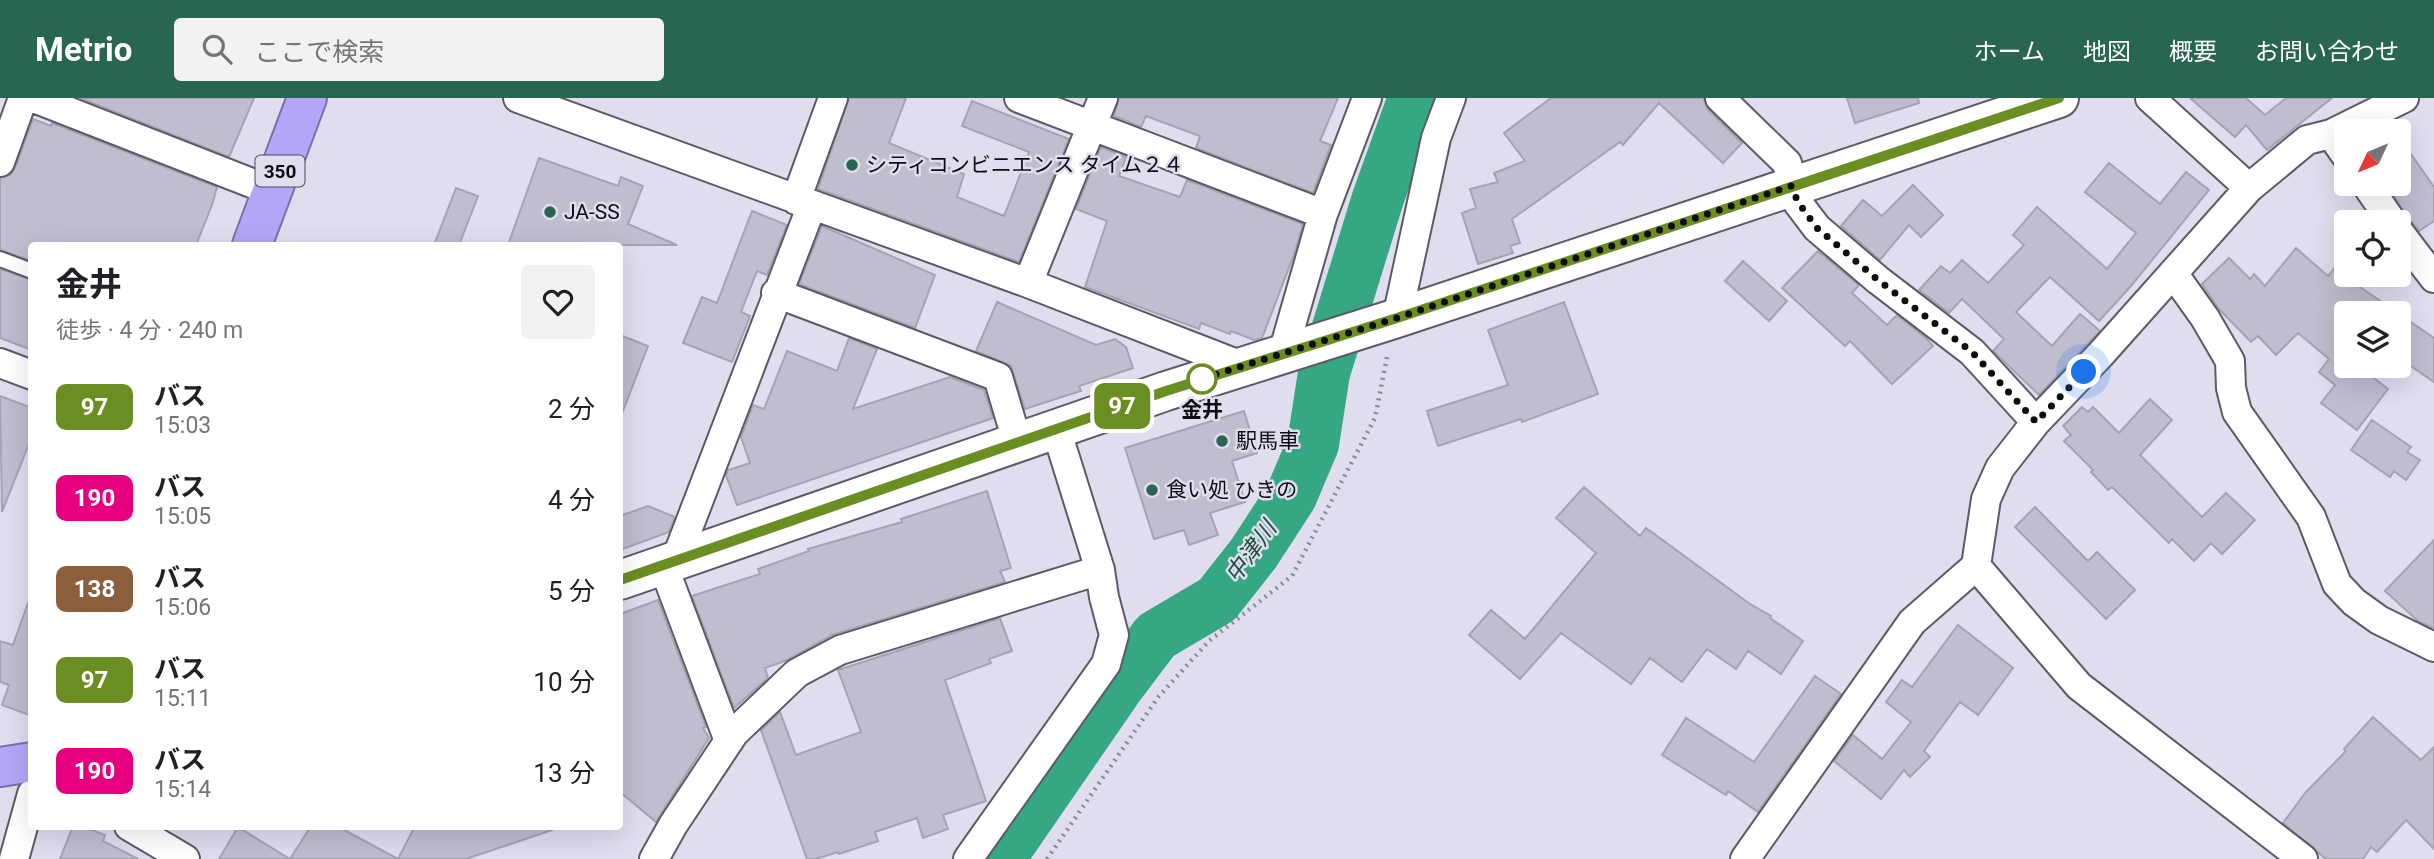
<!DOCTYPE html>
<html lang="ja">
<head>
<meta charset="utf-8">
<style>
	:root { --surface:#fff; --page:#f2f2f2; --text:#202124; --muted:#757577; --accent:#296652 }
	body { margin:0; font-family:Roboto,"Noto Sans JP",sans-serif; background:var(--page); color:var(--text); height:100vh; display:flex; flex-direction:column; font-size:26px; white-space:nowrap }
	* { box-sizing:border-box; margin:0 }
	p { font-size:23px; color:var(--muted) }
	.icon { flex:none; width:38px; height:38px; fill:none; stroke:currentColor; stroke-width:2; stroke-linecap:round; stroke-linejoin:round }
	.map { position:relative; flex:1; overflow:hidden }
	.side { position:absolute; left:28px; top:144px; width:595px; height:588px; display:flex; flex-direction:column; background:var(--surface); border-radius:7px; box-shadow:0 7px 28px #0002 }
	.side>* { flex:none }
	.badge { padding:0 14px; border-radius:10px; font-size:24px; line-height:46px }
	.needle { width:46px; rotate:226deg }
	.buttons { position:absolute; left:2334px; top:21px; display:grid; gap:14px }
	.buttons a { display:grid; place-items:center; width:77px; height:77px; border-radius:7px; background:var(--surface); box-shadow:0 7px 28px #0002; font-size:35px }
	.you { position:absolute; width:35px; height:35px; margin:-18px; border:5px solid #fff; border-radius:50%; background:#1a73e8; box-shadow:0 0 0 10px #1a73e833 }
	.map>.badge { position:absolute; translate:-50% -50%; box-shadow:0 0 0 4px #fff }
	.round { display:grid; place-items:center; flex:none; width:74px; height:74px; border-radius:7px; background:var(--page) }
	.overview { display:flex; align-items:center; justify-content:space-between; height:119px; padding:0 28px }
	h1 { font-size:33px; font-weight:700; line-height:52px }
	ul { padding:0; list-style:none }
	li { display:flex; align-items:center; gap:21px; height:91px; padding:0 28px }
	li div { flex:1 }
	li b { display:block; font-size:26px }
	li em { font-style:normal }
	li .badge { min-width:77px; font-weight:700; text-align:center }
	header { display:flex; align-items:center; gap:42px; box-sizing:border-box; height:98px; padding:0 35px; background:var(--accent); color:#fff }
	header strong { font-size:33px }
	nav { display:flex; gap:38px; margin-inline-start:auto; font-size:24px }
	.search { width:490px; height:63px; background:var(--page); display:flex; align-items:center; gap:18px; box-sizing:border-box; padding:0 24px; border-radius:7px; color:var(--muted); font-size:26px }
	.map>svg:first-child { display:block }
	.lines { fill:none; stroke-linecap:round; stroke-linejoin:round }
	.river { stroke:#35a783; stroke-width:52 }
	.building { fill:#bfbdce; stroke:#a4a2b3; stroke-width:2 }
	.lane-casing { stroke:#5c5a69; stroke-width:18 }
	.street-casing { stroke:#5c5a69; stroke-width:32 }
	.secondary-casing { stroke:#5c5a69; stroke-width:42 }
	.highway-casing { stroke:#7a6fa8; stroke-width:42 }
	.path { stroke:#8b8996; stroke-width:4.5; stroke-dasharray:2 5; stroke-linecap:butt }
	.lane { stroke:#fff; stroke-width:14 }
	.street { stroke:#fff; stroke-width:28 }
	.secondary { stroke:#fff; stroke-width:38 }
	.highway { stroke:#b5a5f8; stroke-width:38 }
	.line-casing { stroke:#fff; stroke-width:16 }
	.line { stroke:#6b8e23; stroke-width:10 }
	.walk { stroke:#0d0c12; stroke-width:7; stroke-dasharray:0 12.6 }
	.poi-dot { fill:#296652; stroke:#dfddee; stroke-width:2.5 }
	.stop-dot { fill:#fff; stroke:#6b8e23; stroke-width:3.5 }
	.labels { text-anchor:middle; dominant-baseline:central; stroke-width:5; stroke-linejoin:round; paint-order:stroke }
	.shield { fill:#dfddee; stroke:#4c4b54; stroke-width:2 }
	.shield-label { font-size:19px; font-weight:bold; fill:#0d0c12 }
	.poi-label { font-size:21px; fill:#0d0c12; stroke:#dfddee; text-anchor:start }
	.stop-label { font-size:21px; font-weight:bold; fill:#0d0c12; stroke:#dfddee }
	.water-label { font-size:23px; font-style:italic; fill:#1d4b3c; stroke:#dfddee }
</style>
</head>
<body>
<header>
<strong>Metrio</strong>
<div class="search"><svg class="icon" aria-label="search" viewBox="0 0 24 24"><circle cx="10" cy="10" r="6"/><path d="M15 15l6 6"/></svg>ここで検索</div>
<nav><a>ホーム</a><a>地図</a><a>概要</a><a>お問い合わせ</a></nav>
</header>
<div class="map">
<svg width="2434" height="761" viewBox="0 0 2434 761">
	<rect width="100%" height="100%" fill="#dfddee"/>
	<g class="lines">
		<path class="river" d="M999,761L1119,587L1156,538L1217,502L1254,455L1291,398L1313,346L1324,275L1378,100L1414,0"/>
	</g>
	<path class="building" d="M80,0H254L229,59Z
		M849,0H906L889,45L964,76L957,99L1004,118L1029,54L962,28L972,3L1069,41L1019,164L818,91Z
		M1119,0H1338L1320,43L1331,47L1313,95L1196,50L1200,38L1146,18L1141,29L1114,18Z
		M1551,0H1703L1708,12L1742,45L1723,65L1659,5L1623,47L1620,44L1512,121L1520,145L1510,148L1513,155L1478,166L1462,115L1476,110L1470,91L1498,84L1494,75L1525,63L1504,35Z
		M1847,0H1918L1919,5L1855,25Z
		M2190,0H2246L2265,17L2286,0H2332L2267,52L2246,27L2235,39Z
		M33,21L51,28L52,25L217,89L212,107L196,147H32V163L0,152V80L10,77L15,70Z
		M2399,39L2434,89V123L2419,133L2408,120L2386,86H2399Z
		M1101,49L1126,59L1119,78L1180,99L1187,82L1303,126L1295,154L1262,240L1254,242L1231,233L1230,236L1201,225L1199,231L1085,189L1107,123L1076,111Z
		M539,60L618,88L621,79L643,88L628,126L677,147H508Z
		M2109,65L2160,106L2186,74L2209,92L2131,188L2099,223L2050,179L2016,214L2052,248L2080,216L2100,233L2039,297L1993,253L2004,241L1962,201L1949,215L1919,192L1941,168L1950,175L1962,162L1988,185L2024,147L2013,137L2037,109L2107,171L2136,135L2085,94Z
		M1913,87L1943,117L1921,139L1909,127L1880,162L1841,128L1863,102L1882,118Z
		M456,90L478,98L459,147H434Z
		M752,113L787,127L767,177L757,173L741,214L750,218L732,264L683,245L702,199L717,205Z
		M822,128L935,177L915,230L799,186Z
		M2296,150L2328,178L2338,166L2347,174V177L2359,184L2357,187L2398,215H2347V268H2358L2388,291L2357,332L2321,305L2335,287L2319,274L2329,261L2298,235L2276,257L2258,238L2251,244L2219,211L2202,186L2229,160L2250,181L2254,176L2265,188Z
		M1818,153L1859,187L1852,195L1887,227L1897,217L1926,240L1933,248L1892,286L1850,243L1845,248L1782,190Z
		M1743,163L1787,203L1769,223L1725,183Z
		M0,171L32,182V252L0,240Z
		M997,204L1096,247L1115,241L1126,249L1133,270L1079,288L1081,293L1025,311L1011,268L976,253Z
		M1564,204L1598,296L1522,324L1521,321L1438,348L1427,313L1508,287L1488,232Z
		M2399,216L2434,240V284L2399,260Z
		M620,237L648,248L621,318H620Z
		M849,240L877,251L853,311L950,279L984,292L993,320L737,407L726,377L728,372L750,365L741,339L753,307L764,311L787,253L837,273Z
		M0,298L32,310V338L2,414Z
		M2150,301L2172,322L2140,357L2202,419L2226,395L2255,422L2222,456L2211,445L2194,463L2172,441L2169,445L2112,389L2108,392L2091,374L2093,372L2064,343L2071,337L2063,328L2082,309L2088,314L2093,309L2119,335Z
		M1244,313L1257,355L1232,363L1245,404L1210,415L1218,437L1189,447L1184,432L1154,441L1125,350Z
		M2372,322L2411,349L2407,354L2420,362L2406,382L2394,373L2390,379L2351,352Z
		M1584,389L1640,438L1646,430L1750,506L1771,518L1770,520L1803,543L1781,576L1748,553L1736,571L1707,551L1682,584L1650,560L1631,586L1561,535L1520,581L1469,537L1491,512L1525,541L1596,455L1556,420Z
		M987,393L1011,470L1000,473L1005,484L832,537L787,562L765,570L768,580L734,610L692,498L760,476L758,471L809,453L808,451L902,424L901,421Z
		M648,408L675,419L669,434L620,452V418Z
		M2035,409L2088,463L2097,454L2135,492L2106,521L2015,429Z
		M2434,442V530L2418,523L2385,493Z
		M658,502L706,629L703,630L709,640L656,724L620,694V516Z
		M28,505H32V618L2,607L9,587L0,584V543L13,547Z
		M1000,520L1012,553L989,561L991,565L945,582L986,703L943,717L948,731L923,740L917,720L875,734L878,743L839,756L838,754L816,761H807L761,632L780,614L796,657L861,634L838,572Z
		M1958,527L2013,570L1978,617L1960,604L1924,653L1930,659L1910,679L1904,672L1881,701L1834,663L1853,637L1882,661L1911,624L1886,604L1902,582L1912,589Z
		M1815,578L1841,596L1758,714L1728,693L1726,697L1662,657L1686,620L1754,664Z
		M2373,619L2421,662L2434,649V751L2406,722L2377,754L2371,749L2363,761H2326L2283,725L2306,694L2346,653L2344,651Z
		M73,728H81L105,737L103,743L138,761H60Z
		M311,728H337L398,761L415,728H551L552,732L466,761H219L238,729L290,761Z"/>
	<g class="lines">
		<defs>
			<path id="lane" d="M0,161L32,173"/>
			<path id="street" d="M34,0L272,93
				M518,0L1028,185L1242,268
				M1019,0L1323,116
				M1720,0L1787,65L1798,105L1817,130L1878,182L1972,254L2036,324
				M2150,0L2249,90
				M2331,36L2347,59
				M0,64L23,0
				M2366,86L2392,124
				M796,102L833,0
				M2399,134L2434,180
				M2173,175L2205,220L2230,263L2231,290L2237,314L2311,419L2337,486L2354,504L2379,522L2434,549
				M1028,185L1103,0
				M776,195L998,279L1017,343
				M1397,220L1436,40L1451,0
				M1283,255L1323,116L1367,0
				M0,265L32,277
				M675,464L812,107
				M663,467L729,643
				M1976,468L2079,588L2303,761
				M129,728L185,761
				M14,761L32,696
				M654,761L673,727L734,635L797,575L840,552L1100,472
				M968,761L1106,566L1114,537L1104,499L1100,472L1056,331
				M1745,761L1912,524L1976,468L1986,401L2000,370L2036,324L2100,257L2249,90L2307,42L2331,36L2404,0"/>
			<path id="secondary" d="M620,482L1166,293L1397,220L2059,0"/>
			<path id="highway" d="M252,147L307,0
				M0,669L32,664"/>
		</defs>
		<use href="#lane" class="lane-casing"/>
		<use href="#street" class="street-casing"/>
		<use href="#secondary" class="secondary-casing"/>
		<use href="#highway" class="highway-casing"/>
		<path class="path" d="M1047,761L1159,598L1209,543L1292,478L1375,320L1387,259"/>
		<use href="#lane" class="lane"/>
		<use href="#street" class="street"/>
		<use href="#secondary" class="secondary"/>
		<use href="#highway" class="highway"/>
	</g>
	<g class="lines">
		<defs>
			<path id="line" d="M620,482L1166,293L1397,220L2059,0"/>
		</defs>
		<use href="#line" class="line-casing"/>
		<use href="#line" class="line"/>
		<path class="walk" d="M1202,281L1191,284L1397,220L1791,88L1798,104L1817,130L1878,182L1972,254L2036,324L2084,274"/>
	</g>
	<g class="poi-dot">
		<circle cx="852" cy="67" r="7"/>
		<circle cx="550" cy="114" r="7"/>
		<circle cx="1222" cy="343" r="7"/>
		<circle cx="1152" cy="392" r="7"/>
	</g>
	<circle class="stop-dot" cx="1202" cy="281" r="14"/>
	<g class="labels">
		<rect class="shield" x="255.5" y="57.5" width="49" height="31" rx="5"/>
		<g class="shield-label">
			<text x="280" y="73">350</text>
		</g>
		<g class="poi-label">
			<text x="866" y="67">シティコンビニエンス タイム２４</text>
			<text x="564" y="114">JA-SS</text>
			<text x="1236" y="343">駅馬車</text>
			<text x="1166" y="392">食い処 ひきの</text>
		</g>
		<g class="stop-label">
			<text x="1202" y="312">金井</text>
		</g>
		<g class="water-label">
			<text transform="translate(1251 454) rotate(-54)">中津川</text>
		</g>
	</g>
</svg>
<div class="buttons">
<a><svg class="needle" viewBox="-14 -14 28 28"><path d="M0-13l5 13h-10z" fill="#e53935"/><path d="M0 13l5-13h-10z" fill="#757577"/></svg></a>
<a><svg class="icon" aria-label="locate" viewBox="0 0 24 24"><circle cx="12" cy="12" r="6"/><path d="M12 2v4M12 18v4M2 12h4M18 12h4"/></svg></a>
<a><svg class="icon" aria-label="layers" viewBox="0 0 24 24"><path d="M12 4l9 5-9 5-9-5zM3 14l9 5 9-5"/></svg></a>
</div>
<div class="you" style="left:2084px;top:274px"></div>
<b class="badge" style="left:1122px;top:308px;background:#6b8e23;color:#fff">97</b>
<section class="side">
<div class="overview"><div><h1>金井</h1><p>徒歩 · 4 分 · 240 m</p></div><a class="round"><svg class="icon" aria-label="heart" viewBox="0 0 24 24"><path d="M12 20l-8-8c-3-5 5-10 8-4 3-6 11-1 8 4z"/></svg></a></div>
<ul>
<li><span class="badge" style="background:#6b8e23;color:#fff">97</span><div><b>バス</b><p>15:03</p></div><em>2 分</em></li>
<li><span class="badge" style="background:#e6007e;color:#fff">190</span><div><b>バス</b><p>15:05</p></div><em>4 分</em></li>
<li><span class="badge" style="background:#8b5e3c;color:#fff">138</span><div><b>バス</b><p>15:06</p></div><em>5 分</em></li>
<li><span class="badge" style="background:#6b8e23;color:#fff">97</span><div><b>バス</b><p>15:11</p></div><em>10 分</em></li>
<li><span class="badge" style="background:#e6007e;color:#fff">190</span><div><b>バス</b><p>15:14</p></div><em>13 分</em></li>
</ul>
</section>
</div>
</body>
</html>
